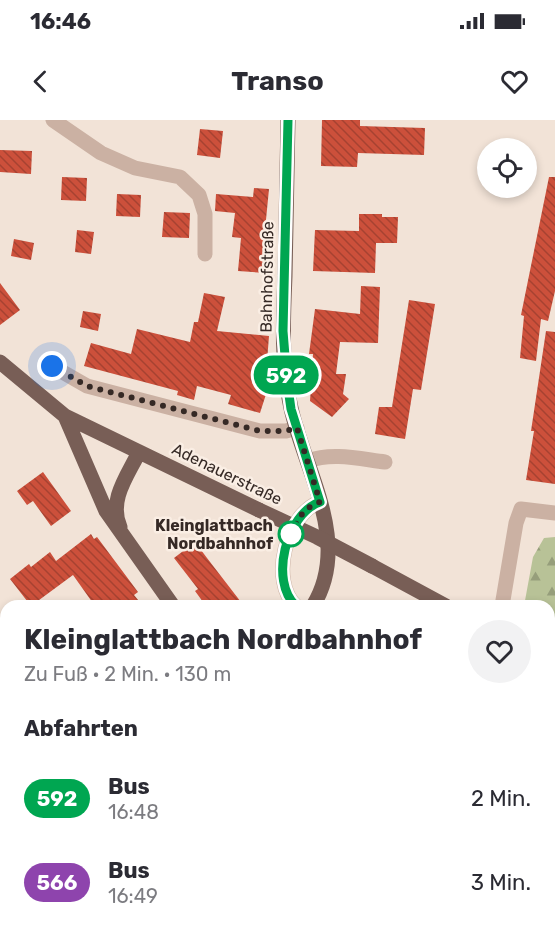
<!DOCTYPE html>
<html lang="de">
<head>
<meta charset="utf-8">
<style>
	:root { --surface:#fff; --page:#f2f2f3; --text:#2b2b33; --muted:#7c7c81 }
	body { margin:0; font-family:Rubik,sans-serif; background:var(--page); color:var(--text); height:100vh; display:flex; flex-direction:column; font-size:22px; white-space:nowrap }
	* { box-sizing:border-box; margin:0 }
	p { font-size:20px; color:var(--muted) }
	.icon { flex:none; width:33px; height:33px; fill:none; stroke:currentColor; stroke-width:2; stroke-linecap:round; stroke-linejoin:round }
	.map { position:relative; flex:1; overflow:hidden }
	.panel { position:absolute; left:0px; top:480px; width:555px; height:336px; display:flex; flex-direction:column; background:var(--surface); border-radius:18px 18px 0 0; box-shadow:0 3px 9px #0003 }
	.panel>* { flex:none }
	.badge { padding:0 12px; border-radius:20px; font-size:21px; line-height:39px }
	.tools { position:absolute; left:477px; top:18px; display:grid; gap:12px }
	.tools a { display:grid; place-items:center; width:60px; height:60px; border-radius:50%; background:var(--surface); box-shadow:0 3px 9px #0003; font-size:30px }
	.you { position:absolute; width:30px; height:30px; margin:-15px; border:4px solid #fff; border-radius:50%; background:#1a73e8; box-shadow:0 0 0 9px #1a73e833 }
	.map>.badge { position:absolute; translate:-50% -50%; box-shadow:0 0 0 3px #fff }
	h2 { padding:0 24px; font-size:22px; line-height:54px }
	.round { display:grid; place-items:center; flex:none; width:63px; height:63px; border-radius:32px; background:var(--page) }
	.headline { display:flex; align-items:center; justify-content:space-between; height:102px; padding:0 24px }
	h1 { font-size:28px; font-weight:700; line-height:45px }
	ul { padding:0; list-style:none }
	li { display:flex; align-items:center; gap:18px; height:84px; padding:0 24px }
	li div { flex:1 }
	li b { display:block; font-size:22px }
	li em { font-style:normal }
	li .badge { min-width:66px; font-weight:700; text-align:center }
	.status { display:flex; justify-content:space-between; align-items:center; height:42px; padding:0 30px; background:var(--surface); direction:ltr }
	.status svg { height:16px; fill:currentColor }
	header { display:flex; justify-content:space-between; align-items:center; height:78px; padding:0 24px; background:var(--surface); font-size:27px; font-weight:700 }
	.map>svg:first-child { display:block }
	.forest { fill:url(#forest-firs) }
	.building { fill:url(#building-back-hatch) }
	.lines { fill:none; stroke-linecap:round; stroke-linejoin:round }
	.minor { stroke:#cbb1a3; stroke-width:15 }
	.major { stroke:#785e56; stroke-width:15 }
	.major-bridge { stroke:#785e56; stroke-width:15 }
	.line-casing { stroke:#fff; stroke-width:14 }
	.line { stroke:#00a651; stroke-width:9 }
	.walk { stroke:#352925; stroke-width:6; stroke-dasharray:0 10.8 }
	.stop-dot { fill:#fff; stroke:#00a651; stroke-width:3 }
	.labels { text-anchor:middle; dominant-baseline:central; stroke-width:5; stroke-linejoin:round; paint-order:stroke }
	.street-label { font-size:16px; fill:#352925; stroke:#faeee4 }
	.stop-label { font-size:16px; font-weight:bold; fill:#352925; stroke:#faeee4; text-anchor:end }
</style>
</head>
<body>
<div class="status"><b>16:46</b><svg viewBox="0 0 49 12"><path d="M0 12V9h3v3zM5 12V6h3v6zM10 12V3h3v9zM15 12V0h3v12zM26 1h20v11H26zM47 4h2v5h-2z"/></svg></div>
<header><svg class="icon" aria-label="back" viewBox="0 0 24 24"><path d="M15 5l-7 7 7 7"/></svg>Transo<svg class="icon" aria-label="heart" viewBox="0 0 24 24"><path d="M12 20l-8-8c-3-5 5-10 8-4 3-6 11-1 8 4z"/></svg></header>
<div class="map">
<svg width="555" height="816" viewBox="0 0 555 816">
	<defs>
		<pattern id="forest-firs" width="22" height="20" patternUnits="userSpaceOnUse" patternTransform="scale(1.5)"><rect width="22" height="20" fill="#b8c297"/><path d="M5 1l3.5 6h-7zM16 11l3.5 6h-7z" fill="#969e7b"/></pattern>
		<pattern id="building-back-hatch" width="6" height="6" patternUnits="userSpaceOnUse" patternTransform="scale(1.5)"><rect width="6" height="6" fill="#cc503b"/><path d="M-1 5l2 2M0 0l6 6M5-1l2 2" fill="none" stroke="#a64231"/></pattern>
	</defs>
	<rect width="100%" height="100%" fill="#f2e3d7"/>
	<path class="forest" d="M555,417V812L549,754V486H524L533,437L544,418Z"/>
	<path class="building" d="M322,0H360V6L425,8L424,35L358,33L357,47L321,46Z
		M200,9L223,11L220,38L197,35Z
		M0,30L32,31L31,54L0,52Z
		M62,57L87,58L86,81L61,80Z
		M549,57H555V171L548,201L541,199L536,241L520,238L524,196L521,195Z
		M254,68L269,69L264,120H268L266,153L238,151L241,118L232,117L235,93L215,91L216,74L253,77Z
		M117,74L141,75L140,97L116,96Z
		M164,92L190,93L189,118L162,117Z
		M359,94H382V97H398L397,123H376L375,153L313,151L315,110L359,111Z
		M77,110L94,112L91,134L75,132Z
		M14,119L34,123L31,140L11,136Z
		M0,163L20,190L0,205Z
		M361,166L380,167L378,223L340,222L336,254H346L343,274L349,279L332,297L310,281L313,234H309L315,189L360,194Z
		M204,173L225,177L217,211L269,216L265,267L268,268L260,293L228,284L231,275L197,266L194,280L177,275L178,271L84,246L91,223L131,234L137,209L190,222L194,202H198Z
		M409,180L435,184L421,270L413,269L405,319L375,314L379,287H392Z
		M83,191L101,194L98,211L80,207Z
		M546,211L555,212V364L526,360L534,311H531Z
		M43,352L71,391L51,406L33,381L27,385L17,371Z
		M91,414L94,419L97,417L138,472L134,475L143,486H95L73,455L31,486L10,459L29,444L31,447L50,432L56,441Z
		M195,422L207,438L244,486H206L195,471L198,469L174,438Z"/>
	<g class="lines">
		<path class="minor" d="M53,0L101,33L135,48L180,57L199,75L205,94V134
			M52,246L87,266L260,311H286L297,308
			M308,341C332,332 360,339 385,342
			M296,486C269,461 286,394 320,382
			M502,486L516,403L521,389L555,393
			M0,687H6
			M224,816L225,810
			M397,816L398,810
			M442,816L443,810"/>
		<path class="major" d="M288,0C287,52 286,104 285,156C283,200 281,245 291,288C305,352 352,422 313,486
			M0,242L65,296L259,390
			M65,296L106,391L173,486
			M120,407C108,380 128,355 139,332
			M372,446L446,486
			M549,542L555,546"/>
		<path class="major-bridge" d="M259,390L317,417L372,446"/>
	</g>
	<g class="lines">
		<defs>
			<path id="line" d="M288,0L283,211L287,261L291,289L320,382C286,394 269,461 296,486"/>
		</defs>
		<use href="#line" class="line-casing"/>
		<use href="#line" class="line"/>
		<path class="walk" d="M52,246L87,266L260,311H286L297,308L320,382C303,388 298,399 291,414"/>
	</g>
	<circle class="stop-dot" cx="291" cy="414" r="12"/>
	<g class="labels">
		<g class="street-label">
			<text transform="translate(267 157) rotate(-89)">Bahnhofstraße</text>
			<text transform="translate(227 354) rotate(26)">Adenauerstraße</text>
		</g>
		<g class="stop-label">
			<text x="273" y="405">Kleinglattbach<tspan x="273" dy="18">Nordbahnhof</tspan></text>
		</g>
	</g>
</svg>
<div class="tools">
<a><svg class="icon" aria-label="locate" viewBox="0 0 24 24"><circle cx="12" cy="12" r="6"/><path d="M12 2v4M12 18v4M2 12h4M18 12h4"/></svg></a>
</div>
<div class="you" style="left:52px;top:246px"></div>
<b class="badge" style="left:286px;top:255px;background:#00a651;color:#fff">592</b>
<section class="panel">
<div class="headline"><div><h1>Kleinglattbach Nordbahnhof</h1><p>Zu Fuß · 2 Min. · 130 m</p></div><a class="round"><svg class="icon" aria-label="heart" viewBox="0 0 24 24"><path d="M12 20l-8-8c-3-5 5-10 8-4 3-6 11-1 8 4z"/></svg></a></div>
<h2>Abfahrten</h2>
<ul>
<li><span class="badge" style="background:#00a651;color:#fff">592</span><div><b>Bus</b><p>16:48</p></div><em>2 Min.</em></li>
<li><span class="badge" style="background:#8e44ad;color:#fff">566</span><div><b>Bus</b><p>16:49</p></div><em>3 Min.</em></li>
</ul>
</section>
</div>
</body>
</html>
